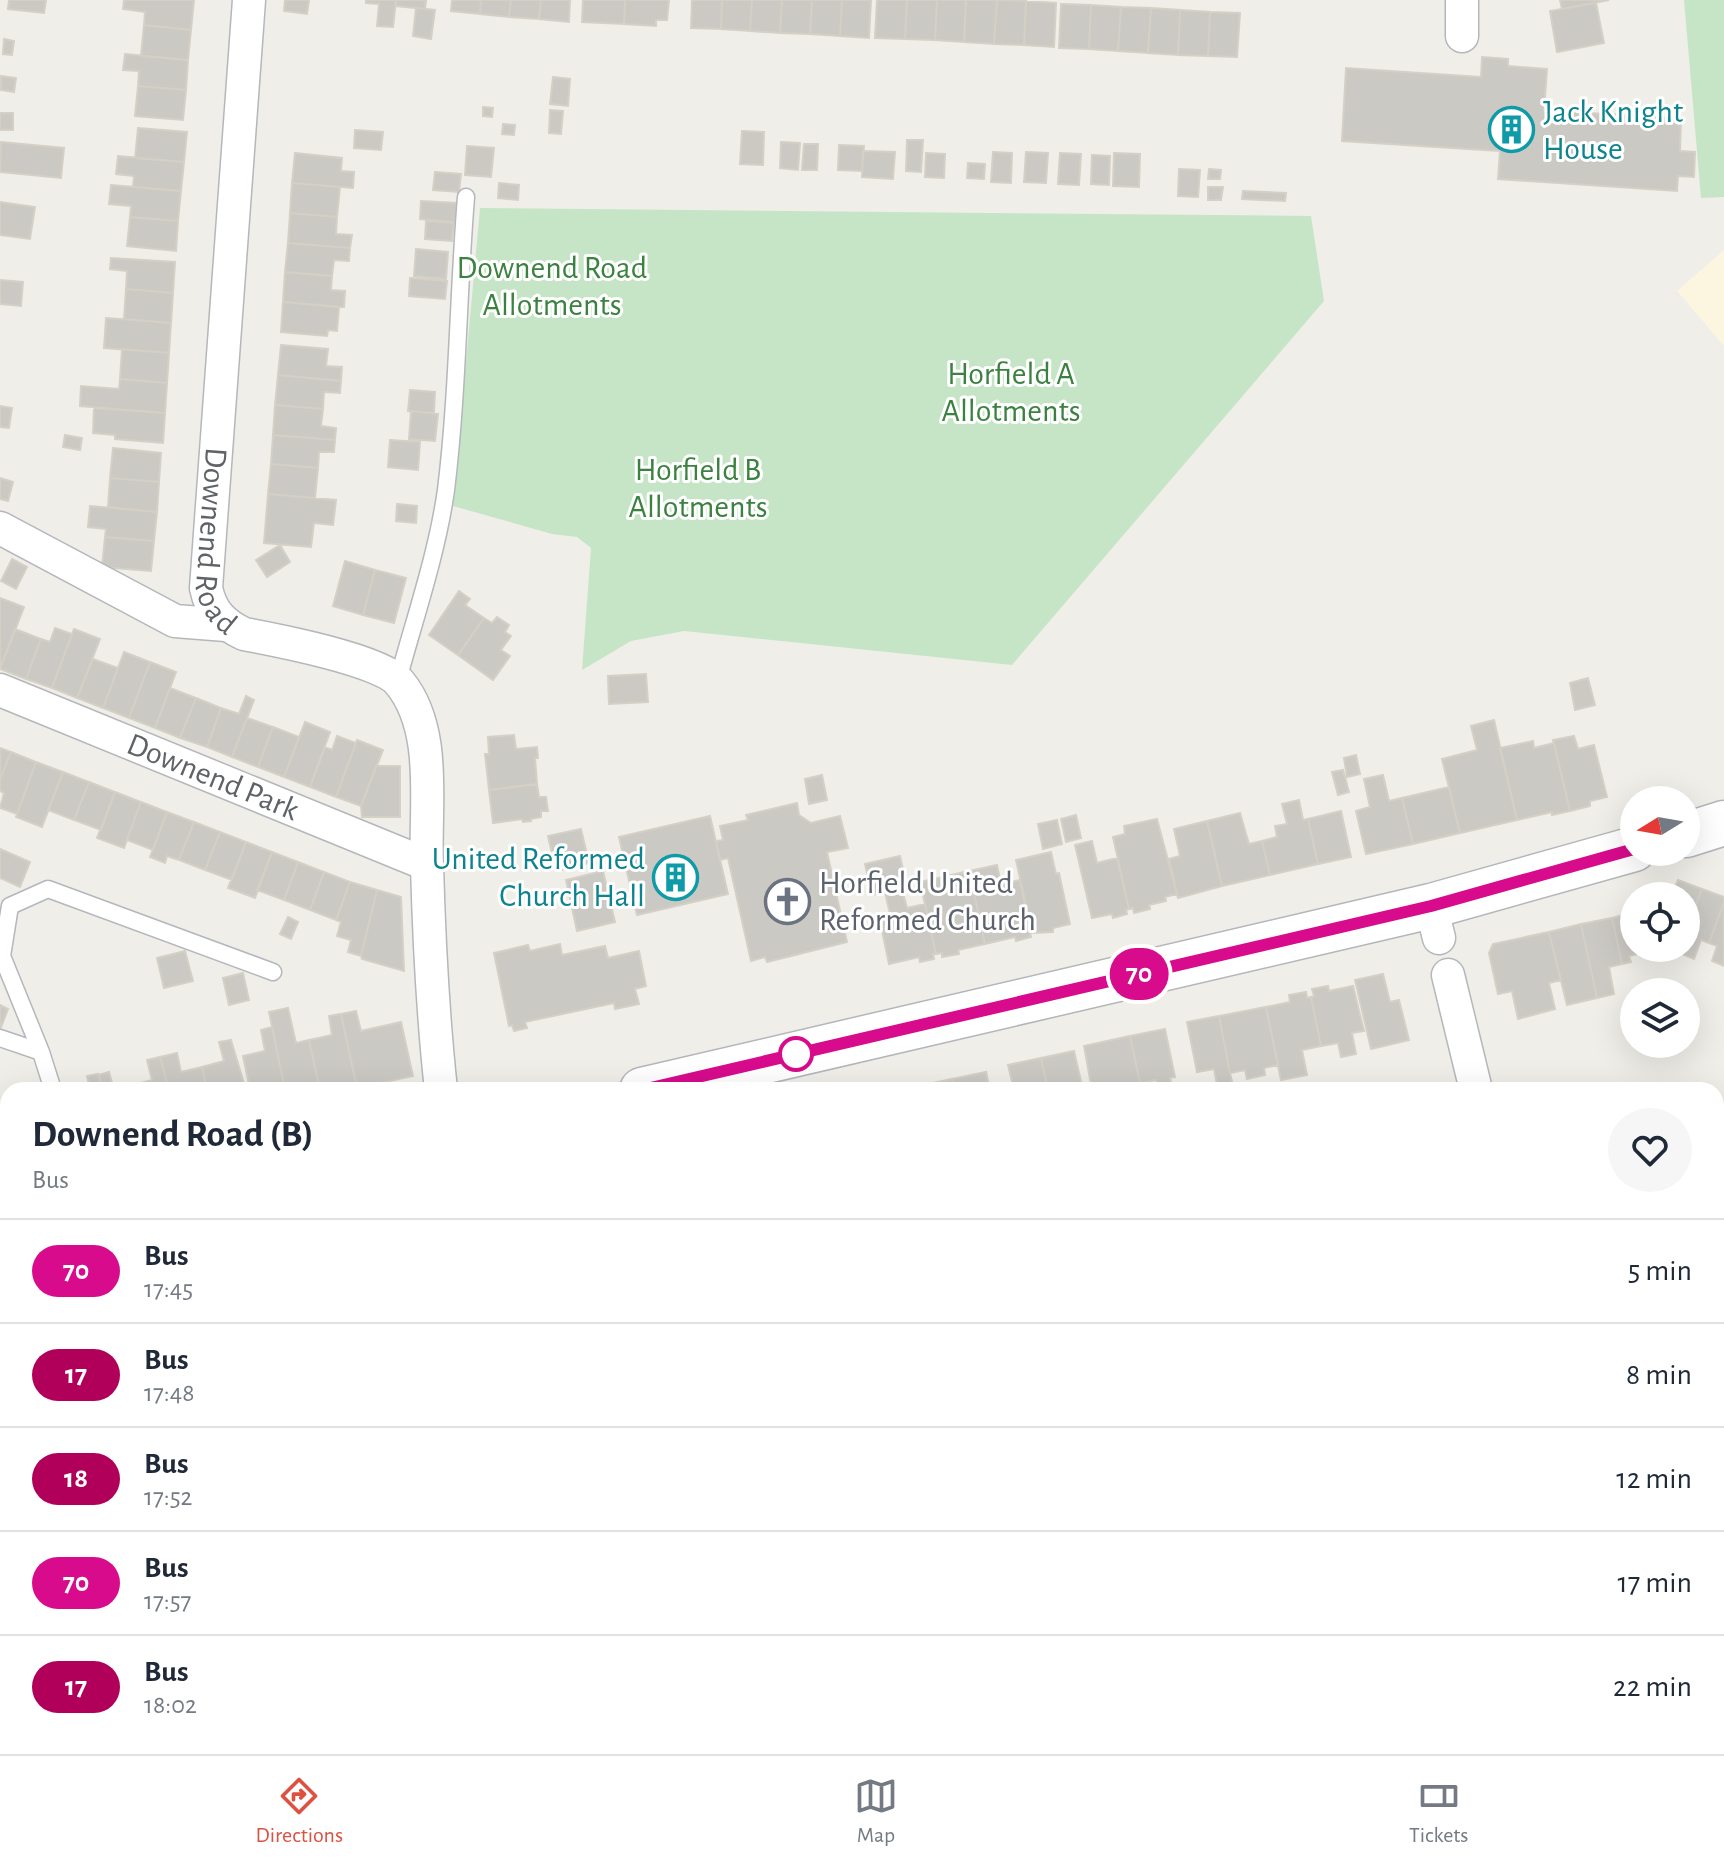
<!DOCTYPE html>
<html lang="en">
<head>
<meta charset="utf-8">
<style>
	:root { --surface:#fff; --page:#f6f6f7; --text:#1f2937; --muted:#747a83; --line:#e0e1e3; --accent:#dd5140 }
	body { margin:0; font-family:"Alegreya Sans",sans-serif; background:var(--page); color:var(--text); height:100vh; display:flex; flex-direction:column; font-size:30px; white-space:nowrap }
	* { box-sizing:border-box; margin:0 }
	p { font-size:26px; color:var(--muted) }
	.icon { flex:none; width:44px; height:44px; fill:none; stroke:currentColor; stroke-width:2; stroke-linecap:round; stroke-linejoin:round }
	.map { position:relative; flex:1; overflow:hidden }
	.sheet { position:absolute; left:0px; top:1082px; width:1724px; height:672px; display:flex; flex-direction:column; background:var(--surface); border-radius:24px 24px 0 0; box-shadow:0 8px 32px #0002 }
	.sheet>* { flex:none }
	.badge { padding:0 16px; border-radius:26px; font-size:28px; line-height:52px }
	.needle { width:52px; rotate:259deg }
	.fabs { position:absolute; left:1620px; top:786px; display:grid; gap:16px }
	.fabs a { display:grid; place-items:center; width:80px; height:80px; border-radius:50%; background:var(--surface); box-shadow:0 8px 32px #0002; font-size:40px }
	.map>.badge { position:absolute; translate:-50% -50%; box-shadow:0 0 0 4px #fff }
	.round { display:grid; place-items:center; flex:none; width:84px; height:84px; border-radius:42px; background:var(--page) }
	.summary { display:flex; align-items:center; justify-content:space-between; height:136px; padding:0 32px }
	h1 { font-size:38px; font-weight:700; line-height:60px }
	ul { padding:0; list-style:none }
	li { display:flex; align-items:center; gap:24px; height:104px; padding:0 32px; border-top:2px solid var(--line) }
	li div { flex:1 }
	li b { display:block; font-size:30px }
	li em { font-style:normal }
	li .badge { min-width:88px; font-weight:700; text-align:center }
	.dock { display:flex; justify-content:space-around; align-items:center; height:112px; border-top:2px solid var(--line); background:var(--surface); font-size:22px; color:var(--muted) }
	.dock a { display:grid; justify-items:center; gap:4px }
	.dock .selected { color:var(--accent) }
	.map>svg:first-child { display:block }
	.commercial { fill:#fcf6e0 }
	.green { fill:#c6e5c7 }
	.building { fill:#cbc9c4; stroke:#d4d0c6; stroke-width:2 }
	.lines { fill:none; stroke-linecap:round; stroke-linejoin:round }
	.service-casing { stroke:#b4b7bb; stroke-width:19 }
	.minor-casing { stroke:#b4b7bb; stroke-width:35 }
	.secondary-casing { stroke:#b4b6bb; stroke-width:47 }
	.service { stroke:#fff; stroke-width:16 }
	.minor { stroke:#fff; stroke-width:32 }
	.secondary { stroke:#fff; stroke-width:44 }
	.line-casing { stroke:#fff; stroke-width:18 }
	.line { stroke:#d70b8c; stroke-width:12 }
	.stop-dot { fill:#fff; stroke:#d70b8c; stroke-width:4 }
	.labels { text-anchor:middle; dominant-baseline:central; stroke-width:6; stroke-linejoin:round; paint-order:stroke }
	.culture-label { font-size:32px; fill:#0d838f; stroke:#fff; text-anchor:start }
	.park-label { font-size:32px; fill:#3b8140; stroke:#fff }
	.street-label { font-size:32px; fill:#5f6266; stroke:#fff }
	.worship-label { font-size:32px; fill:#5b616d; stroke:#fff; text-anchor:start }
</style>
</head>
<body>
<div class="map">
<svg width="1724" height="1754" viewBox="0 0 1724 1754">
	<rect width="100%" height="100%" fill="#f0eee8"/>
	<path class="commercial" d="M1724,250V346L1677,291Z"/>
	<path class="green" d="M1684,0H1724V197L1701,198Z
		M480,208L1311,216L1324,301L1012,665L684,631L631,641L582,670L591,548L577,537L552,534L453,506Z"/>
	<path class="building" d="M9,0H46L44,13L8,9Z
		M124,0H194L191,30L144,25L145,12L123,9Z
		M285,0H309L307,14L284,11Z
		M366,0H396L393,27L377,26L379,4L366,3Z
		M396,0H426L425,9L396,6Z
		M452,0H481L480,14L451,11Z
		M481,0H511L509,17L480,14Z
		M511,0H541L539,19L509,17Z
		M541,0H570L569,22L539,19Z
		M583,0H625L624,24L582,22Z
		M625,0H669L667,20H656V26L624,24Z
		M692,0H722L721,29L691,28Z
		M722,0H752L750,31L721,29Z
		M752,0H782L780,33L750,31Z
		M782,0H812L810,34L780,33Z
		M812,0H842L840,36L810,34Z
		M842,0H871L869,38L840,36Z
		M877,0H907L905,39L875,38Z
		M907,0H937L935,40L905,39Z
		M937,0H966L964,42L935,40Z
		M966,0H997L994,44L964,42Z
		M997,0L1026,1L1024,45L994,44Z
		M1560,0H1609L1562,9Z
		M1026,1L1056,3L1054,47L1024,45Z
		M1596,3L1604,43L1557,52L1550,11Z
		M1061,4L1091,5L1089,49L1059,48Z
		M1091,5L1121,7L1118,51L1089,49Z
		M1121,7L1151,8L1148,53L1118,51Z
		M416,8L435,10L431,39L413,36Z
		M1151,8L1180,10L1178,55L1148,53Z
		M1180,10L1210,12L1208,56L1178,55Z
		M1210,12L1240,13L1237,57L1208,56Z
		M144,25L191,30L188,60L141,56Z
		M4,39L14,41L12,55L3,54Z
		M125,54L188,60L186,90L138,86L139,71L123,70Z
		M1482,57L1508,59V66L1547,69L1544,110L1681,119L1680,151L1695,152L1694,177L1678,176L1677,191L1498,179L1500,151L1342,141L1346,68L1481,77Z
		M1,76L16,78L14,92L1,90Z
		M553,77L570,79L568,106L550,104Z
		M138,86L186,90L183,120L135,116Z
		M483,107L493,108L492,117L483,116Z
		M550,110L563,111L561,134L549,133Z
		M0,113H13V130H0Z
		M503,124L515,125L514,135L502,134Z
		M138,128L187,132L184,162L135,158Z
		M355,130L383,132L381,150L354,148Z
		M742,131L764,132L763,165L740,164Z
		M907,140H923L921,172L906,171Z
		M1,142L64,148L61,178L0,172Z
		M781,142L800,143L798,170L780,168Z
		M804,144H818L817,170H802Z
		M839,145L864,146L862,171L838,170Z
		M467,146L494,148L491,177L465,175Z
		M863,151L895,152L893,179L862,177Z
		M993,152L1012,153L1011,183L991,182Z
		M1026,152L1048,153L1046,183L1024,182Z
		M295,153L342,158L341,171L354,172L353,188L292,183Z
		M926,153L945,154L944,178L925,177Z
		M1060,153L1081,154L1079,185L1058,184Z
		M1114,153L1140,154L1139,187L1113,186Z
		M1092,155L1110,156L1109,185L1091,184Z
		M118,156L184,162L181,191L133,187L134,176L116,174Z
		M968,163L985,164L984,179L967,178Z
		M1179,169L1200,170L1198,197L1178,196Z
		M1209,169L1221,170L1220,179H1208Z
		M435,172L461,174L459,192L433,190Z
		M292,183L340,187L337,217L290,213Z
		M499,183L519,185L518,200L498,198Z
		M111,185L181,191L178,221L130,217L131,206L109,204Z
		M1208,187H1223L1221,200H1208Z
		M1243,191L1286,193L1285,201L1242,199Z
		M421,201L457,203L455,222L420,219Z
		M0,202L35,207L30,239L0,235Z
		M290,213L337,217L336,234L352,235L350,248L288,243Z
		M130,217L178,221L176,251L127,246Z
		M426,221L454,223L452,241L425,239Z
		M288,243L350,248L349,261L334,260L332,276L285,272Z
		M416,249L448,252L446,279L414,276Z
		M111,258L175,262L173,293L126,289L127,271L110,269Z
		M285,272L332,276L331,290L345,291L344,307L283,302Z
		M410,278L447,281L445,299L409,296Z
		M0,280L23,282L21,306L0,304Z
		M126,289L173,293L171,323L124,319Z
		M283,302L339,307L337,331L328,330L327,336L281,332Z
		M106,318L171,323L169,353L104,348Z
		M281,345L328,349L326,366L342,367L341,381L278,375Z
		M122,349L169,353L167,383L120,379Z
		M278,375L341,381L340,393L324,392L323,409L275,405Z
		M120,379L167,383L165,413L80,406L81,386L119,389Z
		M410,390L435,392L434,413L408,411Z
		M275,405L323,409L321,426L336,428L335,440L273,435Z
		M0,406L12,408L9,428L0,427Z
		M94,408L165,413L163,443L115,439V435L93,433Z
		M411,411L438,414L435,441L409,439Z
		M65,435L82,438L80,450L63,447Z
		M273,435L335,440L334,452H319L318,468L271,464Z
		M390,440L420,442L418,470L388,467Z
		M113,448L161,453L159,482L110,478Z
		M271,464L318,468L315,498L268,494Z
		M0,478L13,482L8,501L0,499Z
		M110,478L159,482L157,512L108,507Z
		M268,494L336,500L333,525L314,523L311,547L264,543Z
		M397,504L417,506L416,523L396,521Z
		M90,506L157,512L154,541L105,537L106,529L88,527Z
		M105,537L154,541L151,571L102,567Z
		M280,545L290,562L267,577L256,560Z
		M12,559L27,567L16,589L1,581Z
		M345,561L375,570L363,615L333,606Z
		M375,570L406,578L394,623L363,615Z
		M459,591L470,599L465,605L484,618L458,655L429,635Z
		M0,598L24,607L0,669Z
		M497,617L509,625L505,632L511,636L501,650L510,656L493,680L458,655L484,618L492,623Z
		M55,628L72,634L52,688L26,679L41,639L50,642Z
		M15,629L41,639L26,679L0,669Z
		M74,629L100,639L77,698L52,688Z
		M124,652L150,662L129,718L103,708Z
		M93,659L118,668L103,708L77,698Z
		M150,662L176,672L155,728L129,718Z
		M646,674L648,702L609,704L608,676Z
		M1588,678L1595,705L1575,710L1570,683Z
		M170,688L196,698L180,738L155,728Z
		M246,696L254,700L232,757L207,747L221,708L239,714Z
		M196,698L221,708L207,747L180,738Z
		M247,718L273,727L258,767L232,757Z
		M1494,720L1517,820L1460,833L1442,759L1477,750L1471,726Z
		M305,722L330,732L310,787L284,777Z
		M273,727L299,737L284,777L258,767Z
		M514,735L516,749L537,747L538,758H535L537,784L489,790L485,754H489L488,737Z
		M337,736L356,743L336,797L310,787L325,747L332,750Z
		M1574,736L1578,749L1594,745L1607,797L1590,801V806L1570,811L1553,740Z
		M357,740L383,750L361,806L336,797Z
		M1533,741L1534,748L1554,743L1570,811L1552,815V812L1517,820L1500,748Z
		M0,748L11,752L0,780Z
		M11,752L36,762L17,814L0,808L4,793L0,791V780Z
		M1356,755L1360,774L1347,777L1344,758Z
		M36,762L63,772L42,827L16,817Z
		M376,766H400V817H362L361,806Z
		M1343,770L1349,792L1338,795L1332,772Z
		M63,772L89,782L74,820L48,810Z
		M822,775L827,800L809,804L805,779Z
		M1383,775L1389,801L1402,798L1413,844L1366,854L1356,811L1370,807L1364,779Z
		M89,782L115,792L101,830L74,820Z
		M537,784L539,797H546L548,811H541V817L531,819V821L523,822L522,819L493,823L489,790Z
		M1449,787L1460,833L1413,844L1402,798Z
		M115,792L141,802L124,848L97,838Z
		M1299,800L1303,820L1308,819L1318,864L1270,875L1262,841L1277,837L1275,826L1287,824L1282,804Z
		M141,802L167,812L153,850L127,840Z
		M797,803L799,815L811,823L840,816L848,848L827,852L847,942L767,962L765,957L751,961L728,858L720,860L716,841L723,840L720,826L748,820L746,815Z
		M1341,811L1351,857L1318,864L1308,819Z
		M167,812L194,822L179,860L167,856L165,863L150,857Z
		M1240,813L1249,844L1262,841L1270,875L1222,886L1207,821Z
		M1076,815L1081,838L1066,842L1061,819Z
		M710,816L728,894L637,915L619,837Z
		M1157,819L1177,894L1165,897L1166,901L1149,905L1150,909L1134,913L1133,908L1129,909L1113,837L1125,834L1124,826Z
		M1057,820L1062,844L1043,849L1038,824Z
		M1207,821L1222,886L1178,898L1169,859L1180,856L1174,829Z
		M194,822L220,832L205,870L179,860Z
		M581,829L589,863L556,871L548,836Z
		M220,832L246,842L232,880L205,870Z
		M1092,841L1097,863L1117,858L1129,909L1126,910L1127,914L1113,918L1112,914L1092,918L1075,845Z
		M246,842L272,852L255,898L228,888Z
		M0,849L30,862L20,887L0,878Z
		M272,852L298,862L284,900L257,890Z
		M1051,852L1056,874L1059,873L1070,924L1053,928V932L1032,933L1016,860Z
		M900,856L907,888L902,889L907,908L925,904L936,954H933L934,959L920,962L919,957L889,964L879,916L890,914L885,892L872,895L865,864Z
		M298,862L324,872L310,910L284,900Z
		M997,865L1001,884L1020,880L1031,937L1016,941L1015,937L985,944L969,871Z
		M603,871L615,922L577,931L566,880Z
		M969,871L985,944L958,950L959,954L942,957V953L936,954L920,882Z
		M324,872L350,882L336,920L310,910Z
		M1678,880L1702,889L1686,930V896H1671Z
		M350,882L377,890L361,956L348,952L351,940L337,936L341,922L336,920Z
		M1702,889L1724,897V902L1709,943L1701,940L1694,959L1677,952L1679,948H1686V930Z
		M377,890L401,897L404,971L362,959L361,956Z
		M1724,902V966L1712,961L1717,946L1709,943Z
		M1634,912V948H1647L1646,952L1629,956L1631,962L1622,964L1612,918Z
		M288,917L298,922L291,939L280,934Z
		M1612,918L1622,964L1609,967L1614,994L1597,998L1581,924Z
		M1581,924L1597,998L1567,1005L1549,932Z
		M1549,932L1561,980L1549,983L1555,1009L1518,1019L1512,991L1498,994L1489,953L1493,944Z
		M560,944L562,955L605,946L608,958L639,951L646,986L635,989L639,1004L615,1009L614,1003L525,1022L527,1028L514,1031L512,1025L509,1026L494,953L528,945L530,951Z
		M185,951L193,981L164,988L157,958Z
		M243,973L249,1000L229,1005L223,978Z
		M1383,974L1390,1002L1399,1000L1409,1040L1371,1049L1355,980Z
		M1328,986L1329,991L1353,986L1364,1031L1352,1033L1356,1054L1341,1057L1338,1043L1321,1046L1311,997L1314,996L1312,989Z
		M1306,992L1307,998L1311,997L1321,1046L1302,1050L1307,1075L1281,1080L1266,1007L1290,1002L1289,995Z
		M0,1005L8,1009L0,1030Z
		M1266,1007L1278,1065L1264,1068L1265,1075L1247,1079L1245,1070L1230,1073L1219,1016Z
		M288,1008L296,1043L309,1040L320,1090H285L269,1012Z
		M356,1011L361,1031L401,1022L413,1076L357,1088L341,1014Z
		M341,1014L357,1088L320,1090L309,1040L332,1035L329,1016Z
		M1219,1016L1230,1073L1234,1090H1218L1214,1069L1197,1072L1187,1022Z
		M272,1027L285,1090H250L243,1056L265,1051L261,1030Z
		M1165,1029L1175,1077L1170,1078L1173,1090H1159L1156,1080L1140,1083L1130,1036Z
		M1130,1036L1140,1083L1120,1087L1121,1090H1092L1084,1046Z
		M231,1040L246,1090H207L202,1067L224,1061L219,1042Z
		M1074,1051L1083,1090H1048L1041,1058Z
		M177,1053L181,1072L202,1067L207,1090H169L160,1057Z
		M160,1057L169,1090H134L133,1085L152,1080L147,1060Z
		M1041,1058L1048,1090H1014L1008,1065Z
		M109,1072L113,1086L127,1083V1086L133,1085L134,1090H103L99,1075Z
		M986,1072L990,1090H954L952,1079Z
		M98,1074L103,1090H90L87,1076Z
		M952,1079L954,1090H920L919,1086Z
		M0,1106L8,1125V1180L0,1183Z
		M1720,1121L1724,1122V1155L1722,1161L1724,1162V1185L1716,1206V1130Z
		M7,1335L8,1387L0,1390V1338Z
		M1716,1462L1724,1466V1482L1716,1479Z
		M1716,1479L1724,1482V1510L1716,1507Z
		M1716,1507L1724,1510V1538L1716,1535Z
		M1716,1535L1724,1538V1565L1716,1562Z
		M1716,1562L1724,1565V1594L1716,1590Z
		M1716,1590L1724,1594V1606L1719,1619L1716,1618Z
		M7,1717L8,1746H30L37,1754H3L0,1750V1721Z
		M30,1746H64L54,1754H37Z
		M160,1746H169L176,1754H150Z
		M169,1746H204L210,1754H176Z
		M204,1746H229L234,1753L210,1754Z
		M525,1746H575L546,1754H527Z
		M575,1746H581L583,1754H546Z
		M695,1746H734L736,1754H689L688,1748Z
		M948,1746H977L978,1748L969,1754H937Z
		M1218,1746H1238L1264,1751V1754H1216Z
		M1625,1746H1671L1668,1754H1625L1628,1747Z
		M1033,1747L1083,1754H1033Z"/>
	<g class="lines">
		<defs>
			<path id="service" d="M398,680C415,617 437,554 446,490C458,392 458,295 466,197
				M0,1038L41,1052
				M53,1090L41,1052L2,956L10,906L48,889L273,972
				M0,1554L8,1572
				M998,1746L1002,1754"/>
			<g id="minor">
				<path id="s1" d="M249,0L206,588C211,612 223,624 244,634C276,640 381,660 399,682C439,730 424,808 427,865C429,940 433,1016 441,1090"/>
				<path d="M1462,36V0"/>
				<path d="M0,528L175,621L226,625"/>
				<path id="s2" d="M0,690L426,864"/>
				<path d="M1431,906L1439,938"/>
				<path d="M1448,975L1476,1090"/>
				<path d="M1716,1260L1724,1263"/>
				<path d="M1716,1659L1724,1662"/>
				<path d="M626,1746L629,1754"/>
				<path d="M100,1754L110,1746"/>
				<path d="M1328,1754L1329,1746"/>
				<path d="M1716,1754L1724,1733"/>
			</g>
			<path id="secondary" d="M1686,835L1724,823
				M642,1090L1431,906L1634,849
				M0,1257L8,1254"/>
		</defs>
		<use href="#service" class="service-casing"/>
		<use href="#minor" class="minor-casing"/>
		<use href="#secondary" class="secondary-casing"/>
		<use href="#service" class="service"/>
		<use href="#minor" class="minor"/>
		<use href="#secondary" class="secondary"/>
	</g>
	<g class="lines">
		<defs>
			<path id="line" d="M642,1090L1431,906L1634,849"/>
		</defs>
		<use href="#line" class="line-casing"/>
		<use href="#line" class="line"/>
	</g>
	<defs>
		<symbol id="building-ring" viewBox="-11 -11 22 22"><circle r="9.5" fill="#fff" stroke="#0f9aa8" stroke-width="1.5"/><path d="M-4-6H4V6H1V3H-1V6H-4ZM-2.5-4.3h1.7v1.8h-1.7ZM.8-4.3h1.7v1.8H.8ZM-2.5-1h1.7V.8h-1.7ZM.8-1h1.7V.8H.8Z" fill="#0f9aa8"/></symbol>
		<symbol id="church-ring" viewBox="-11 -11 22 22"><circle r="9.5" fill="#fff" stroke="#6b7280" stroke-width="1.5"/><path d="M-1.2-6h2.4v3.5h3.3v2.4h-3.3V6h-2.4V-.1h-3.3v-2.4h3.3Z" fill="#6b7280"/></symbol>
	</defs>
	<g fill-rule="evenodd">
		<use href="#building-ring" x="1486" y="104" width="51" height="51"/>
		<use href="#building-ring" x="650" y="852" width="51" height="51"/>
		<use href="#church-ring" x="762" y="876" width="51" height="51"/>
	</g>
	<circle class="stop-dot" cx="796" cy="1054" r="16"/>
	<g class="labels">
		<g class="culture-label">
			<text x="1543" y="112">Jack Knight<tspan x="1543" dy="37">House</tspan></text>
			<text x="645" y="859" text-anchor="end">United Reformed<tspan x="645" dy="37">Church Hall</tspan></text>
		</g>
		<g class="park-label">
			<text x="552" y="268">Downend Road<tspan x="552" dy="37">Allotments</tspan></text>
			<text x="1011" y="374">Horfield A<tspan x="1011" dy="37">Allotments</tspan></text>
			<text x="698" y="470">Horfield B<tspan x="698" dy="37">Allotments</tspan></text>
		</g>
		<g class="street-label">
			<text stroke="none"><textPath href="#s1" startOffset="544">Downend Road</textPath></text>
			<text stroke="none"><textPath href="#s2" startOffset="230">Downend Park</textPath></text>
		</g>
		<g class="worship-label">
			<text x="819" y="883">Horfield United<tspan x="819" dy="37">Reformed Church</tspan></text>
		</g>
	</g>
</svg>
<div class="fabs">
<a><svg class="needle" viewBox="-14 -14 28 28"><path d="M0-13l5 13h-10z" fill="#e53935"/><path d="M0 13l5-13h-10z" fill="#747a83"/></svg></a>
<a><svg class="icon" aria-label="locate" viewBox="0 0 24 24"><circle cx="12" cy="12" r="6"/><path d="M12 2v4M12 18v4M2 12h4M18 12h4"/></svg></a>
<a><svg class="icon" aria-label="layers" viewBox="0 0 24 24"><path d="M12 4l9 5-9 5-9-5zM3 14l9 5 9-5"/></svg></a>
</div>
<b class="badge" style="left:1139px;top:974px;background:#d70b8c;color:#fff">70</b>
<section class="sheet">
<div class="summary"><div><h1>Downend Road (B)</h1><p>Bus</p></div><a class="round"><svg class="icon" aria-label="heart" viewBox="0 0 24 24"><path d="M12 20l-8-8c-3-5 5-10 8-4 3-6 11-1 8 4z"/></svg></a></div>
<ul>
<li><span class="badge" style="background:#d70b8c;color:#fff">70</span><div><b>Bus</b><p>17:45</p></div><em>5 min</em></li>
<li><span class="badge" style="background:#b10059;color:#fff">17</span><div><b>Bus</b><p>17:48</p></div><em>8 min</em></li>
<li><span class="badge" style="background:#b10059;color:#fff">18</span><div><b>Bus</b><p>17:52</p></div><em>12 min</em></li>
<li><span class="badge" style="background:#d70b8c;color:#fff">70</span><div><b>Bus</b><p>17:57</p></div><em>17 min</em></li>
<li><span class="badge" style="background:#b10059;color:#fff">17</span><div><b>Bus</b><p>18:02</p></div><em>22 min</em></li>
</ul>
</section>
</div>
<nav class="dock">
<a class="selected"><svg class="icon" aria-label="directions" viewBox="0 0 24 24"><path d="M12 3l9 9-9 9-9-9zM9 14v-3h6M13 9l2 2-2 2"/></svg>Directions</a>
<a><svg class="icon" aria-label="map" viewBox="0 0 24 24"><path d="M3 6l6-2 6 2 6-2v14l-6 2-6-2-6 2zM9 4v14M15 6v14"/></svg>Map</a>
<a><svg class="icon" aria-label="tickets" viewBox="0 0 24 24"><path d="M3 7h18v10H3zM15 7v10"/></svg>Tickets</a>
</nav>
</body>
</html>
